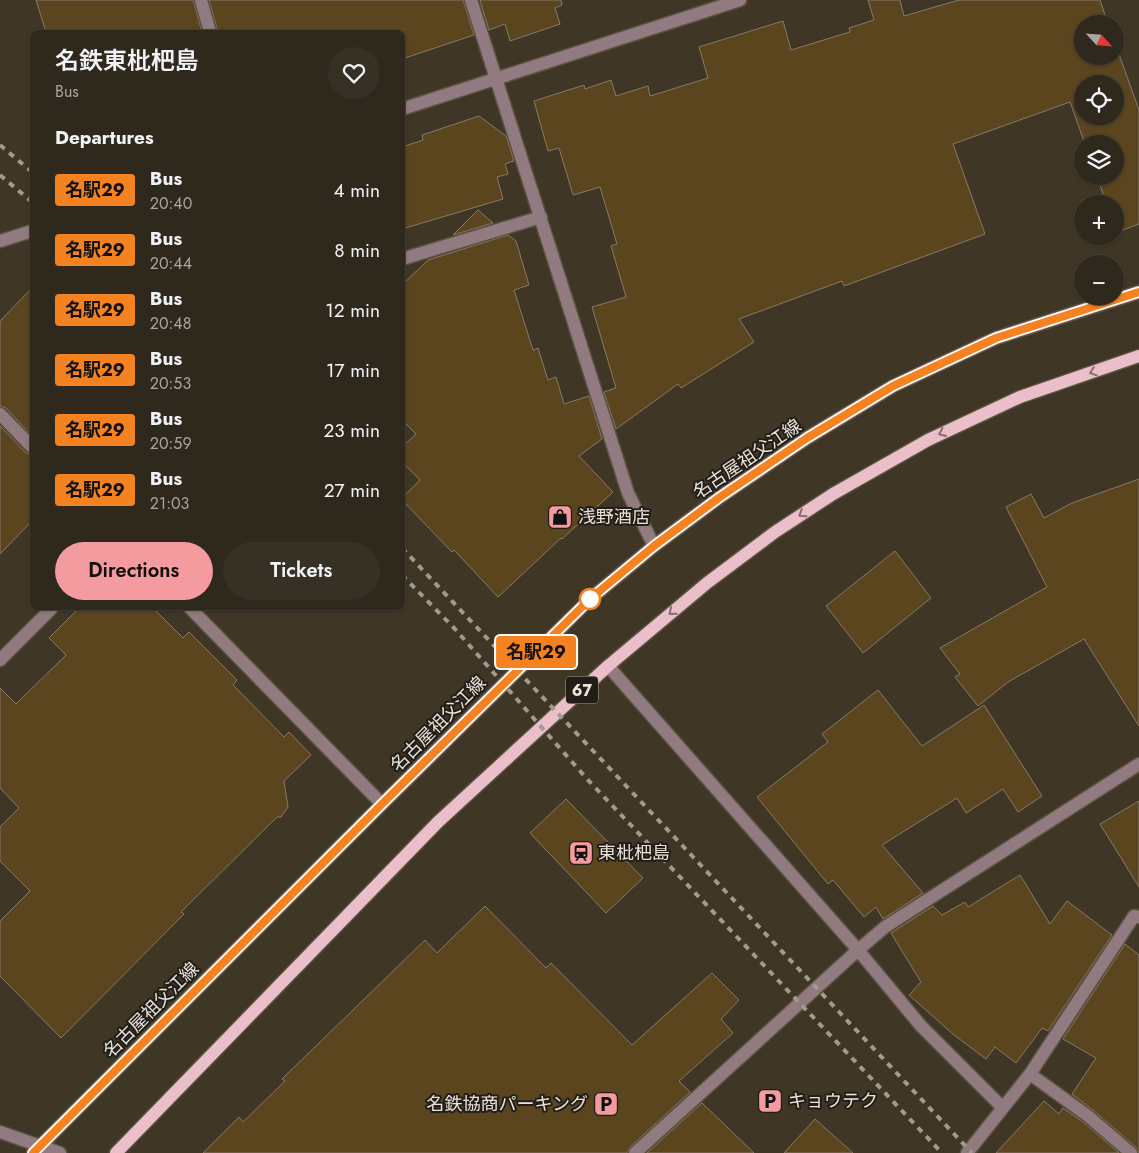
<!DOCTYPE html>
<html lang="en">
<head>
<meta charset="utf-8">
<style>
	:root { --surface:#2f281c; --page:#373025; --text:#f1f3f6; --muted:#a7a6a3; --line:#4a443b; --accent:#f49b9f }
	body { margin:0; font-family:Jost,"Noto Sans JP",sans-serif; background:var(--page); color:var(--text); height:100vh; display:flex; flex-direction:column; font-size:19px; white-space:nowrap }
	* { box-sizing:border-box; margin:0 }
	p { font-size:16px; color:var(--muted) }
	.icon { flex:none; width:28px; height:28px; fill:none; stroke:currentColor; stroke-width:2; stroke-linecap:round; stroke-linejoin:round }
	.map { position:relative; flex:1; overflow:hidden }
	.panel { position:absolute; left:30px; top:30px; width:375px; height:580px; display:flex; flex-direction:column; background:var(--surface); border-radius:8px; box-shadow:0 1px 4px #0004,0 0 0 1px var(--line) }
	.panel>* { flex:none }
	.badge { padding:0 10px; border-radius:4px; font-size:18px; line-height:32px }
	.needle { width:32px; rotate:116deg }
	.buttons { position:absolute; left:1074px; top:15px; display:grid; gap:10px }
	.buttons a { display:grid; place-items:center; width:50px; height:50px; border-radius:50%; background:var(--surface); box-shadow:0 1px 4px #0004,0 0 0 1px var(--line); font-size:25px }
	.map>.badge { position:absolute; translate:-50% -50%; box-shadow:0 0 0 2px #fff }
	h2 { padding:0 25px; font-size:19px; line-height:45px }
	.round { display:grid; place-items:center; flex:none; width:52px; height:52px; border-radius:26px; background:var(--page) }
	.overview { display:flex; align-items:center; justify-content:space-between; height:85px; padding:0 25px }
	h1 { font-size:24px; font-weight:600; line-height:38px }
	.cta { display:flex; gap:10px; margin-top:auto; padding:10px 25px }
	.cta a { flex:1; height:58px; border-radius:30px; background:var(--accent); color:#111; font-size:20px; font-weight:600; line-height:58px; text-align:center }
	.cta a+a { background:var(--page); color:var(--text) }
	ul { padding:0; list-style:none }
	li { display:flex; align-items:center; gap:15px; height:60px; padding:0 25px }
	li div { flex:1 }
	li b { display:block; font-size:19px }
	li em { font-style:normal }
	li .badge { min-width:55px; font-weight:700; text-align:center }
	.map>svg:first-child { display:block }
	.building { fill:#5a451f; stroke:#867b6a; fill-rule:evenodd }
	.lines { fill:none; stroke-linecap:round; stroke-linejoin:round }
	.minor-casing { stroke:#5a5243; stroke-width:15 }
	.major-casing { stroke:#5a5243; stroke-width:15 }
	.minor { stroke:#917b80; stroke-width:12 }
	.major { stroke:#ebbfc9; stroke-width:12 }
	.rail { stroke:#a19a8e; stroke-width:4; stroke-dasharray:6 6; stroke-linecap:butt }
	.oneway { stroke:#866e70 }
	.line-casing { stroke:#fff; stroke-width:11 }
	.line { stroke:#f58220; stroke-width:8 }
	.stop-dot { fill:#fff; stroke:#f58220; stroke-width:2.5 }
	.labels { text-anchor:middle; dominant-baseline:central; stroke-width:4; stroke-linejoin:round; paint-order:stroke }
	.shield { fill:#221e17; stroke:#ada8a0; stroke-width:1 }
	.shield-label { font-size:16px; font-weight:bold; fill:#e9e3da }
	.street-label { font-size:18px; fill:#e9e3da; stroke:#221e17 }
	.poi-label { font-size:18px; fill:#e9e3da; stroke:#221e17; text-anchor:start }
</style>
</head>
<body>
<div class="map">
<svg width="1139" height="1153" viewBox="0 0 1139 1153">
	<rect width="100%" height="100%" fill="#3f3626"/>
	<path class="building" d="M36,0H193L202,32H46Z
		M209,0H463L474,35L402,59V32H218Z
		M480,0H561L562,5L555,8L560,24L510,41L505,24L489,30Z
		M868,0H900L904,16L959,0H1100L1108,24H1082V56H1115V43L1139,110V224L1115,233V204H1091L1105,200L1097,176H1115V144H1085L1070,102L953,144L985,234L844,286L842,281L739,319L754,342L681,388L678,384L616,429L604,392L616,388L592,307L626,297L611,246L617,244L600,187L573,195L559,148L548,151L534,101L584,85L585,89L611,80L616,96L648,86L650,96L708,78L699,47L783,21L791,50L850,32L849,28L874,20ZM1082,84H1115V116H1082Z
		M479,116L506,136L514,161L505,164L508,174L497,177L503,199L402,229V147L423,140L422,135Z
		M478,210L493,223L453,235Z
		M508,235L516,241L529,285L514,290L533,350L538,348L548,380L556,377L564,404L589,396L602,439L579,456L613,492L562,539L561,538L498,597L454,550L452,552L402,500V498L420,480L402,462V447L416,434L402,420V285L428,260Z
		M32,288V436L6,408L0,406V321Z
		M0,426L26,453L32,455V521L0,554Z
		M1139,479V726L1084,639L1008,682L978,706L955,677L960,674L940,648L1047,587L1006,507L1031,494L1044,518L1072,503Z
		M895,551L931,598L863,653L826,606Z
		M79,608H153L183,638L189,632L237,680L233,685L284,737L289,732L311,755L284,781L288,807L281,817H277L181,912L184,914L61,1038L0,976V921L30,891L0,861V827L19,808L0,788V688L16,704L66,655L49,638Z
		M878,690L922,746L984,705L1042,796L1018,812L1003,789L966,813L957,798L882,845L923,893L883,919L876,907L864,917L833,880L828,884L757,797L828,742L822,734Z
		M566,799L643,878L606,913L530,833Z
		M1139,801V887L1100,824Z
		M1020,875L1050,924L1067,901L1112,935L1048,1031L1042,1028L1016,1063L995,1047L986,1059L954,1035L909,995L921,982L891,933L933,906L942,915L965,902L968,907Z
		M485,906L546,968L551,963L632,1045L712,973L739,1000L721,1019L733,1033L679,1081L690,1092L630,1147L627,1153H203L239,1117L243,1122L285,1081L282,1079L425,940L437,953Z
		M1125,944L1139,955V1153L1136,1147L1093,1110L1072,1094L1096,1058L1063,1039Z
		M1044,1101L1059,1114L1063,1108L1083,1122L1119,1153H996Z
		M702,1103L754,1153H647Z
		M815,1119L853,1153H784Z"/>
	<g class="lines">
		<defs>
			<path id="minor" d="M201,0L210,32
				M471,0L628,493L654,546
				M402,109L740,0
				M0,241L32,231
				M402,259L541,217
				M0,414L32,447
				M190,608L382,804
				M0,660L52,608
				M608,666L858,950L921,1026L1003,1108
				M1030,1074L1088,1116L1131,1153
				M0,1132L60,1153
				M635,1153L858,950L885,927L1139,764
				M967,1153L1030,1074L1134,916L1139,917"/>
			<path id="major" d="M33,1153L382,804L590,599L654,546L720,497L807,438L893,386L996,338L1139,292
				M116,1153L438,822L608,666L707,583L775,532L833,494L928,440L1020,397L1139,356"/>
		</defs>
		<use href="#minor" class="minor-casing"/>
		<use href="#major" class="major-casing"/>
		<use href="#minor" class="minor"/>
		<use href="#major" class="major"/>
		<path class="rail" d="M0,145L32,172
			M0,175L32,202
			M402,548L972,1153
			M402,575L455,629L588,780L942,1153"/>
	</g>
	<defs><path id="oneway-chevron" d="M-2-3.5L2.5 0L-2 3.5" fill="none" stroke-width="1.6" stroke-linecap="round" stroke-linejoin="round" transform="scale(1.25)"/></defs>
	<g class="oneway">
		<use href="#oneway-chevron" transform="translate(1093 372) rotate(161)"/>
		<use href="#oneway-chevron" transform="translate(942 433) rotate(155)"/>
		<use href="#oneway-chevron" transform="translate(802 514) rotate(147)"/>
		<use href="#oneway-chevron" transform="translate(672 612) rotate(140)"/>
	</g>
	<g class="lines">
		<defs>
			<path id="line" d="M33,1153L382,804L590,599L654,546L720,497L807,438L893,386L996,338L1139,292"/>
		</defs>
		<use href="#line" class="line-casing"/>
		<use href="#line" class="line"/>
	</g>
	<defs>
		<symbol id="shop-square" viewBox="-11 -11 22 22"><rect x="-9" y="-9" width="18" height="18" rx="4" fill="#f49b9f" stroke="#221e17"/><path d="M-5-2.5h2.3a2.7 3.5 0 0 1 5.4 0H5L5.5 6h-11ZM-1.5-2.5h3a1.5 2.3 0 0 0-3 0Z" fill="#111"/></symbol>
		<symbol id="station-square" viewBox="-11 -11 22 22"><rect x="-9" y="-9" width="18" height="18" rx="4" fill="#f49b9f" stroke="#221e17"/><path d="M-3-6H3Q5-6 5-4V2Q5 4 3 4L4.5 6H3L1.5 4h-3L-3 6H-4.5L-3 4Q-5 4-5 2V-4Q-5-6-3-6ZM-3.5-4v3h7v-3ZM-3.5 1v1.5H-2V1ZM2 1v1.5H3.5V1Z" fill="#111"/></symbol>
		<symbol id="parking-square" viewBox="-11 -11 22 22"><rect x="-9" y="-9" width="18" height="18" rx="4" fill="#f49b9f" stroke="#221e17"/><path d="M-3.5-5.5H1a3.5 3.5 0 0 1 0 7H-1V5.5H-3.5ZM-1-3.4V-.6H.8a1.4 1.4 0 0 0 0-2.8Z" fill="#111"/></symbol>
	</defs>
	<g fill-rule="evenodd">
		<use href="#shop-square" x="546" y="503" width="28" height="28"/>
		<use href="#station-square" x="567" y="839" width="28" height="28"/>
		<use href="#parking-square" x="756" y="1087" width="28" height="28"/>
		<use href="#parking-square" x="592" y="1090" width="28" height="28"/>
	</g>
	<circle class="stop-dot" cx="590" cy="599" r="10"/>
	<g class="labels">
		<rect class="shield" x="566" y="676.5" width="32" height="27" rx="4"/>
		<g class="shield-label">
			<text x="582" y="690">67</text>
		</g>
		<g class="street-label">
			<text transform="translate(747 459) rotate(-34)">名古屋祖父江線</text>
			<text transform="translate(438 724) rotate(-45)">名古屋祖父江線</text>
			<text transform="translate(151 1010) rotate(-45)">名古屋祖父江線</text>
		</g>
		<g class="poi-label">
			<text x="578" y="517">浅野酒店</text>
			<text x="598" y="853">東枇杷島</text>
			<text x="788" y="1101">キョウテク</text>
			<text x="588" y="1104" text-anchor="end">名鉄協商パーキング</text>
		</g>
	</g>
</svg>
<div class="buttons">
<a><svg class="needle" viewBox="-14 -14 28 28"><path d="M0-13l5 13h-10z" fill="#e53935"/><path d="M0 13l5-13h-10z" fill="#a7a6a3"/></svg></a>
<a><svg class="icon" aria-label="locate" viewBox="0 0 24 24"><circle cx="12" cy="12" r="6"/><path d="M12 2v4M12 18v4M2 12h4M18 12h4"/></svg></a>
<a><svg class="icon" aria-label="layers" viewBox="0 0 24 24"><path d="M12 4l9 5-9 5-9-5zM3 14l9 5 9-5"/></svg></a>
<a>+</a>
<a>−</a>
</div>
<b class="badge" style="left:536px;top:652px;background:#f58220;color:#111">名駅29</b>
<section class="panel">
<div class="overview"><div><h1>名鉄東枇杷島</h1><p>Bus</p></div><a class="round"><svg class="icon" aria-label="heart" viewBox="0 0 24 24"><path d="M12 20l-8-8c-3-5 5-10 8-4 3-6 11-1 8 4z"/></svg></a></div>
<h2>Departures</h2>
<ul>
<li><span class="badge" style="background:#f58220;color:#111">名駅29</span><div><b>Bus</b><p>20:40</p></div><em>4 min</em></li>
<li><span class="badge" style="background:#f58220;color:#111">名駅29</span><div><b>Bus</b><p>20:44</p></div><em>8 min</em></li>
<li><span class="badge" style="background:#f58220;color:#111">名駅29</span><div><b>Bus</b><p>20:48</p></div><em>12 min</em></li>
<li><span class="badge" style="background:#f58220;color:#111">名駅29</span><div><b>Bus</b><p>20:53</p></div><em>17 min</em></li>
<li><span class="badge" style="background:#f58220;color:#111">名駅29</span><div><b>Bus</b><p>20:59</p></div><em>23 min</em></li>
<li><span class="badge" style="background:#f58220;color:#111">名駅29</span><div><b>Bus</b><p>21:03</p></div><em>27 min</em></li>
</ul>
<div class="cta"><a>Directions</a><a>Tickets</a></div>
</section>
</div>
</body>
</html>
